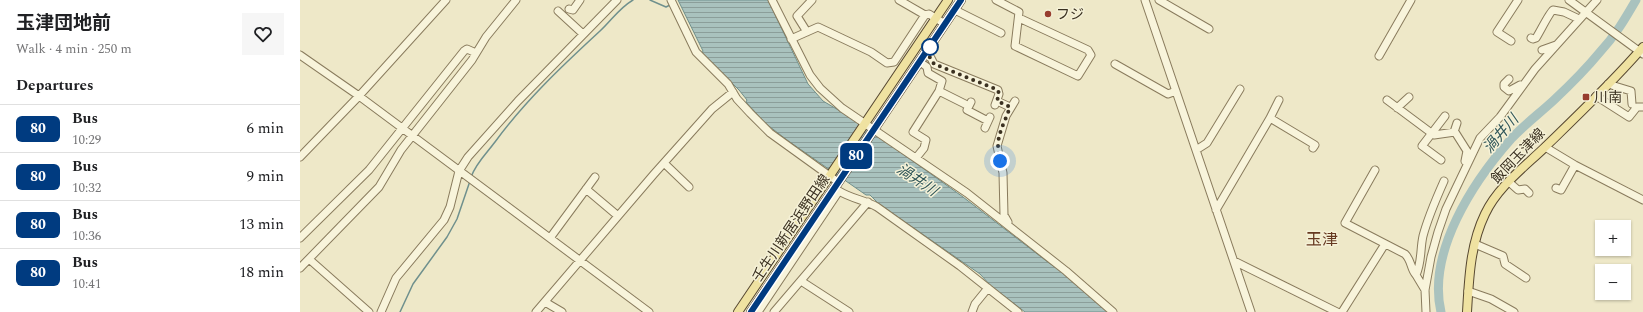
<!DOCTYPE html>
<html lang="en">
<head>
<meta charset="utf-8">
<style>
	:root { --surface:#fff; --page:#f6f6f6; --text:#202124; --muted:#757577; --line:#e0e0e0 }
	body { margin:0; font-family:Spectral,"Noto Sans JP",serif; background:var(--page); color:var(--text); height:100vh; display:flex; flex-direction:column; font-size:15px; white-space:nowrap }
	* { box-sizing:border-box; margin:0 }
	p { font-size:13px; color:var(--muted) }
	.icon { flex:none; width:22px; height:22px; fill:none; stroke:currentColor; stroke-width:2; stroke-linecap:round; stroke-linejoin:round }
	.map { position:relative; flex:1; overflow:hidden }
	.details { display:flex; flex-direction:column; background:var(--surface); width:300px }
	.details>* { flex:none }
	.badge { padding:0 8px; border-radius:6px; font-size:14px; line-height:26px }
	.fabs { position:absolute; left:1295px; top:220px; display:grid; gap:8px }
	.fabs a { display:grid; place-items:center; width:36px; height:36px; border-radius:0px; background:var(--surface); box-shadow:0 1px 3px #0004; font-size:20px }
	.you { position:absolute; width:20px; height:20px; margin:-10px; border:3px solid #fff; border-radius:50%; background:#1a73e8; box-shadow:0 0 0 6px #1a73e833 }
	.map>.badge { position:absolute; translate:-50% -50%; box-shadow:0 0 0 2px #fff }
	h2 { padding:0 16px; font-size:15px; line-height:36px }
	.round { display:grid; place-items:center; flex:none; width:42px; height:42px; border-radius:0px; background:var(--page) }
	.headline { display:flex; align-items:center; justify-content:space-between; height:68px; padding:0 16px }
	h1 { font-size:19px; font-weight:700; line-height:30px }
	ul { padding:0; list-style:none }
	li { display:flex; align-items:center; gap:12px; height:48px; padding:0 16px; border-top:1px solid var(--line) }
	li div { flex:1 }
	li b { display:block; font-size:15px }
	li em { font-style:normal }
	li .badge { min-width:44px; font-weight:700; text-align:center }
	main { display:flex; flex:1; min-height:0 }
	.map>svg:first-child { display:block }
	.water { fill:url(#water-rules); stroke:#6f908d }
	.lines { fill:none; stroke-linecap:round; stroke-linejoin:round }
	.stream { stroke:#6f908d; stroke-width:1.5 }
	.river { stroke:#a9c2be; stroke-width:9 }
	.minor-casing { stroke:#897b5d; stroke-width:9 }
	.major-casing { stroke:#574831; stroke-width:10 }
	.minor { stroke:#f8f4db; stroke-width:7 }
	.major { stroke:#efe2a1; stroke-width:8 }
	.line-casing { stroke:#fff; stroke-width:9 }
	.line { stroke:#003b80; stroke-width:6 }
	.walk { stroke:#3a3020; stroke-width:4; stroke-dasharray:0 7.2 }
	.poi-dot { fill:#973d2e; stroke:#f5f1d7; stroke-width:1.5 }
	.stop-dot { fill:#fff; stroke:#003b80; stroke-width:2 }
	.labels { text-anchor:middle; dominant-baseline:central; stroke-width:3; stroke-linejoin:round; paint-order:stroke }
	.poi-label { font-size:14px; fill:#3a3020; stroke:#f5f1d7; text-anchor:start }
	.street-label { font-size:14px; fill:#3a3020; stroke:#f5f1d7 }
	.water-label { font-size:15px; font-style:italic; fill:#305659; stroke:#f5f1d7 }
	.quarter-label { font-size:16px; fill:#663921; stroke:#f5f1d7 }
</style>
</head>
<body>
<main>
<section class="details">
<div class="headline"><div><h1>玉津団地前</h1><p>Walk · 4 min · 250 m</p></div><a class="round"><svg class="icon" aria-label="heart" viewBox="0 0 24 24"><path d="M12 20l-8-8c-3-5 5-10 8-4 3-6 11-1 8 4z"/></svg></a></div>
<h2>Departures</h2>
<ul>
<li><span class="badge" style="background:#003b80;color:#fff">80</span><div><b>Bus</b><p>10:29</p></div><em>6 min</em></li>
<li><span class="badge" style="background:#003b80;color:#fff">80</span><div><b>Bus</b><p>10:32</p></div><em>9 min</em></li>
<li><span class="badge" style="background:#003b80;color:#fff">80</span><div><b>Bus</b><p>10:36</p></div><em>13 min</em></li>
<li><span class="badge" style="background:#003b80;color:#fff">80</span><div><b>Bus</b><p>10:41</p></div><em>18 min</em></li>
</ul>
</section>
<div class="map">
<svg width="1343" height="312" viewBox="0 0 1343 312">
	<defs>
		<pattern id="water-rules" width="6" height="5" patternUnits="userSpaceOnUse"><rect width="6" height="5" fill="#a9c2be"/><path d="M0 2.5h6" fill="none" stroke="#8b9e9a"/></pattern>
	</defs>
	<rect width="100%" height="100%" fill="#eee8c8"/>
	<path class="water" d="M378,0H468L508,84L523,101L557,121L663,197L749,263L760,270L809,312H725L691,286L680,274L579,204L570,195H566L487,140L465,123L446,102L447,100L439,90L402,53L403,51Z"/>
	<g class="lines">
		<path class="stream" d="M350,0L366,7L370,5
			M171,177C176,163 186,154 195,142C225,101 262,66 300,31C312,20 319,8 333,0
			M100,312L113,284L147,237L157,219L170,181"/>
		<path class="river" d="M1141,312C1127,252 1173,182 1211,139C1224,125 1240,113 1254,100C1270,85 1286,69 1300,52C1315,36 1325,19 1336,0"/>
		<defs>
			<path id="minor" d="M371,0L396,52L428,84L437,99L450,113L470,133L538,182
				M472,0L510,75L520,88L542,108L667,193L766,271L813,312
				M599,0L625,15
				M696,0L719,12L715,46L778,76L791,55L788,50L719,18
				M845,0L951,312
				M859,0L909,29
				M1269,0L1343,54
				M269,9L273,10L280,0
				M655,10L701,33
				M258,11L283,34
				M507,32L497,16L512,0
				M1231,38L1233,39L1236,38C1240,32 1249,13 1253,10L1264,12L1279,19
				M491,39L518,27L571,52L587,63L594,62L625,15L629,14L645,24
				M1211,41L1197,32L1218,0
				M1242,50L1256,45
				M625,54L631,58L634,64L698,90L699,94L695,105
				M0,55L59,96L349,312
				M1079,56L1111,0
				M815,64L868,94L876,91
				M1209,79L1204,84V87L1209,91L1220,85
				M1308,84L1331,91L1332,104
				M639,91L669,106
				M1296,96L1329,117L1337,107H1343
				M1087,100L1134,135L1155,132L1167,151L1165,161
				M697,101L710,107
				M671,102L667,110L688,121
				M1097,108L1109,97
				M970,118L1015,145L1013,148
				M685,128L690,117
				M1154,132L1157,123
				M1245,147L1275,165L1343,200
				M896,150L907,143L940,89
				M0,157L59,96L146,0
				M616,158L624,148L626,140L613,132L639,91L642,81L628,73L627,67L620,62
				M1141,160L1122,146L1145,116
				M364,163L389,187
				M1075,170L1045,223L1105,254C1112,261 1110,268 1116,275
				M1209,182L1218,190L1225,189L1229,193
				M1256,188L1261,190L1275,165
				M286,189L318,216
				M916,210L970,118L979,100
				M708,222L704,215L703,173L697,146L706,116L715,101
				M0,238L69,170L164,51L167,49L176,53
				M250,238L295,177
				M1175,244L1203,256L1205,264L1226,278
				M9,259L69,312
				M934,261L1037,312
				M0,268L79,187L101,150L172,60L186,37L216,0
				M501,281L549,312
				M1125,290L1116,275C1122,262 1120,249 1123,236C1128,217 1136,199 1144,181
				M1168,291L1191,299L1214,312
				M245,302L262,312
				M81,312L96,278L144,220L150,207L159,171L168,157L218,101L317,0
				M236,312L354,174L412,109L433,92
				M458,312L539,191C552,199 565,200 577,207L660,266L718,312
				M474,312L568,202
				M672,312L675,304L688,288
				M1042,312L1085,244
				M1126,312L1125,290L1131,257L1138,232L1146,209L1180,138L1200,117L1235,69L1297,0"/>
			<path id="major" d="M438,312L648,0
				M451,312L661,0
				M1167,312C1169,279 1170,245 1185,214C1197,188 1223,168 1243,149C1277,116 1312,83 1343,47"/>
		</defs>
		<use href="#minor" class="minor-casing"/>
		<use href="#major" class="major-casing"/>
		<use href="#minor" class="minor"/>
		<use href="#major" class="major"/>
	</g>
	<g class="lines">
		<defs>
			<path id="line" d="M451,312L661,0"/>
		</defs>
		<use href="#line" class="line-casing"/>
		<use href="#line" class="line"/>
		<path class="walk" d="M630,47L632,44L625,54L631,58L634,64L698,90L699,94L697,101L710,107C703,128 694,137 700,161"/>
	</g>
	<g class="poi-dot">
		<circle cx="748" cy="14" r="4"/>
		<rect x="1282" y="93" width="8" height="8" rx="2"/>
	</g>
	<circle class="stop-dot" cx="630" cy="47" r="8"/>
	<g class="labels">
		<g class="poi-label">
			<text x="756" y="14">フジ</text>
			<text x="1294" y="97">川南</text>
		</g>
		<g class="street-label">
			<text transform="translate(1218 156) rotate(-46)">飯岡玉津線</text>
			<text transform="translate(491 228) rotate(-56)">壬生川新居浜野田線</text>
		</g>
		<g class="water-label">
			<text transform="translate(1201 134) rotate(-49)">渦井川</text>
			<text transform="translate(617 180) rotate(34)">渦井川</text>
		</g>
		<g class="quarter-label">
			<text x="1022" y="240">玉津</text>
		</g>
	</g>
</svg>
<div class="fabs">
<a>+</a>
<a>−</a>
</div>
<div class="you" style="left:700px;top:161px"></div>
<b class="badge" style="left:556px;top:156px;background:#003b80;color:#fff">80</b>
</div>
</main>
</body>
</html>
